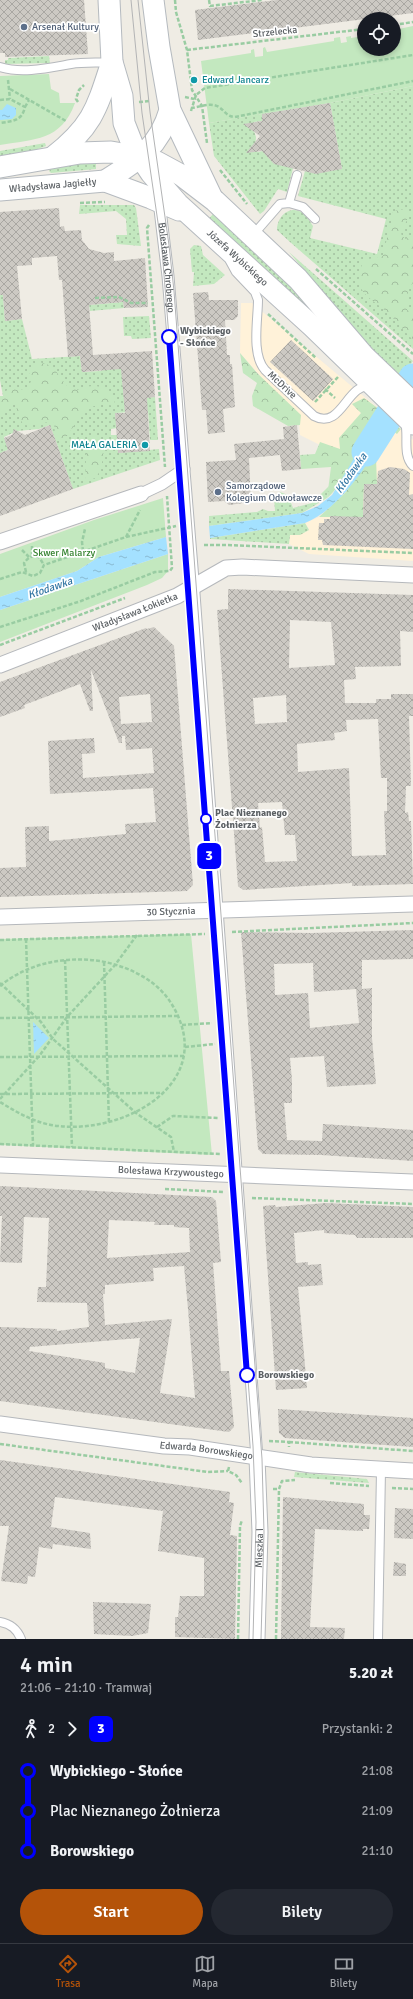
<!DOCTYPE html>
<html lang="pl">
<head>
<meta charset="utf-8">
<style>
	:root { --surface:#171b24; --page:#242831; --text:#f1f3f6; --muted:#9ea1a6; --line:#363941; --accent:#b45309 }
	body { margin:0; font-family:Signika,sans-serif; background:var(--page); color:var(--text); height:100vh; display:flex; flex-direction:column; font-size:15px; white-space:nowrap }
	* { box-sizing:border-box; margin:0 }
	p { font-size:13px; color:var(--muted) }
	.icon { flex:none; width:22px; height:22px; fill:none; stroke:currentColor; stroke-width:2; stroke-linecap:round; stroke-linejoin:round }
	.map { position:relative; height:1639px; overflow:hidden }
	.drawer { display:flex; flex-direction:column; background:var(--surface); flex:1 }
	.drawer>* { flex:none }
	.badge { padding:0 8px; border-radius:6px; font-size:14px; line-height:26px }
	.fabs { position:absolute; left:357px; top:12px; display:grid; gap:8px }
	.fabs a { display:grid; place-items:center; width:44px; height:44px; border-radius:50%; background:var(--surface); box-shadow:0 2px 6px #0003; font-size:20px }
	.map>.badge { position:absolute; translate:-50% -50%; box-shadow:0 0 0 2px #fff }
	.legs { display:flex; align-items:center; gap:6px; height:44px; padding:0 20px; font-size:13px }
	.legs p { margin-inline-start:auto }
	.headline { display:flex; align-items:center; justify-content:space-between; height:68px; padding:0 20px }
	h1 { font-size:22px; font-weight:600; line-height:30px }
	.action { display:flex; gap:8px; margin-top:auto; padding:8px 20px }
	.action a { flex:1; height:46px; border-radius:24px; background:var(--accent); color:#fff; font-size:16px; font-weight:600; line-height:46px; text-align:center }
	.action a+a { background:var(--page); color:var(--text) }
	ul { padding:0 20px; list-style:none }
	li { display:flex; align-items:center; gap:14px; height:40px; font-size:15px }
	li i { display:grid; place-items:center; width:6px; height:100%; margin:0 5px; background:currentColor }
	li i::after { content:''; width:10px; height:10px; margin:-5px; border:3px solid; border-radius:50%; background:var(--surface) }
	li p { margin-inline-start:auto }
	li:first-child i { background:linear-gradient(#0000 50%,currentColor 0) }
	li:last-child i { background:linear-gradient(currentColor 50%,#0000 0) }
	.menu { display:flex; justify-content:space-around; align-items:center; height:56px; border-top:1px solid var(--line); background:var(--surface); font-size:11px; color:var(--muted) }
	.menu a { display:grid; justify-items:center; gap:2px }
	.menu .on { color:var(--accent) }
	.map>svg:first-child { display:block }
	.commercial { fill:#fff2d9 }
	.grass { fill:url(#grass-dots) }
	.forest { fill:url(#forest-crowns) }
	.green { fill:#c3e8bf }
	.water { fill:url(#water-ripples) }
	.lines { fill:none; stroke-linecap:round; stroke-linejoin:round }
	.river { stroke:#a4e1ff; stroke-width:29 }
	.building { fill:url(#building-cross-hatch); fill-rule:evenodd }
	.service-casing { stroke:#b5b8bc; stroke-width:10 }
	.pedestrian-casing { stroke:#b5b8bc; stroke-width:13 }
	.minor-casing { stroke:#b5b8bc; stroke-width:17 }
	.secondary-casing { stroke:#b5babf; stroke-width:23 }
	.path { stroke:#99cca2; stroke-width:2.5; stroke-dasharray:4 2; stroke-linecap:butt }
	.service { stroke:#fff; stroke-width:8 }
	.pedestrian { stroke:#fff; stroke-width:11 }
	.minor { stroke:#fff; stroke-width:15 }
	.secondary { stroke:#fff; stroke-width:21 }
	.tram { stroke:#b3b4b5; stroke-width:1 }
	.line-1-casing { stroke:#fff; stroke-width:9 }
	.line-1 { stroke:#00f; stroke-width:6 }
	.service-dot { fill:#5c6f8a; stroke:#fff; stroke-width:1.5 }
	.culture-dot { fill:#0f9aa8; stroke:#fff; stroke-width:1.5 }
	.stop-1-dot { fill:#fff; stroke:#00f; stroke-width:2 }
	.labels { text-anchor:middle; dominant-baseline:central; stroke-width:3.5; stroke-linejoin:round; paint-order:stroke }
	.service-label { font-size:10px; fill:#4e5e75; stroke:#fff; text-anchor:start }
	.street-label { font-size:10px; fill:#5c6165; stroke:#fff }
	.culture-label { font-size:10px; fill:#0d838f; stroke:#fff; text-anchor:start }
	.stop-label { font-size:10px; font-weight:bold; fill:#5c6165; stroke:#fff; text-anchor:start }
	.park-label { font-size:10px; fill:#34822f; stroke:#fff }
	.water-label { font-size:11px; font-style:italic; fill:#3678a5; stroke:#fff }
</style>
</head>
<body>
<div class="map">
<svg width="413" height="1639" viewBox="0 0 413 1639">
	<defs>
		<pattern id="grass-dots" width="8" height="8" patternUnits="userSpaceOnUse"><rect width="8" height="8" fill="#c3e8bf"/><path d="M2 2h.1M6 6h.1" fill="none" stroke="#a2bf9f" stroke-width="1.8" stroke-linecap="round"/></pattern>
		<pattern id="forest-crowns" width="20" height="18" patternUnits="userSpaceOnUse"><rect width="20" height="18" fill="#c3e8bf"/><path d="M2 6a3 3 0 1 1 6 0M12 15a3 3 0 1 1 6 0" fill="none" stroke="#a2bf9f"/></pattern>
		<pattern id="water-ripples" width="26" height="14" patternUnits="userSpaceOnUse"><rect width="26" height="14" fill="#a4e1ff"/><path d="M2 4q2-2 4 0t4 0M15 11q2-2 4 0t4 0" fill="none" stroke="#89bad2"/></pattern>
		<pattern id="building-cross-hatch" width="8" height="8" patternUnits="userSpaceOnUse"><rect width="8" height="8" fill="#ccc9c3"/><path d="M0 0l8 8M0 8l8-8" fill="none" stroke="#a9a7a2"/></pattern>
	</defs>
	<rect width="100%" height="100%" fill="#efece4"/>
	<path class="commercial" d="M241,303H252L379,409L352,461L300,435L299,420L240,353Z
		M395,424L413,440V561L309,554L289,544L290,535L309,529L305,523L319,517L345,493Z"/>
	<path class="grass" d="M49,56L50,63L5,64V60H8V58Z
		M413,86V349L290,242L277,230C277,216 290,204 303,213C308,217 310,222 313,226L310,238L377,254L386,219L298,196L305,171L342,169L330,103Z
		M262,114V121L254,122L252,125L256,137L255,150L258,152L267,150L293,168L287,192L278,189L264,211L260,214L214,156L209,123Z
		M45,143L46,146L32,151L0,157V151Z
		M96,161V169L51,173L49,171L51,169Z
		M80,205H134L136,208L141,246L117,244L116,235H127L126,219L116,211L79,214Z
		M213,214L291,286L328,328L207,221Z
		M194,245L201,246L203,255L225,275L214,284L193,286L194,272H192L190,249Z
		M289,252L413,361L400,380L340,313Z
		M0,295H3L5,321L22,319L32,359L80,356L82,372L100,371L121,363L124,399L155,397L158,440H150L148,411L115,413L117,428L111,429V435H117L118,453L159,449L160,460L73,489L50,425L39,429L17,431L4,437L8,450L2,452L3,455L0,456V396H3L0,380Z
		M123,302L124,308L90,311L89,305Z
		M149,316L151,338L132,339L131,336H124L123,317Z
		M329,486L327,498L302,513L209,526V516L257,512L263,509L268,511H275L274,497L280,492L288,495L293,508L312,503Z
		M305,523L309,530L300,535H290L289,544L210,539V538Z
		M295,1472L367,1479L369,1483L294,1477Z"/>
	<path class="forest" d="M405,209L409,215L401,234L405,239L413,237V283L408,290L407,310L413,313V340C404,331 396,320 387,312C367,295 350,290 364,260L383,256L389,229L394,224L391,215L394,211Z
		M240,353L257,373L301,415L300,425L288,426L253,406L252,396L257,383L243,373Z
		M39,362L52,366L66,385L77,390C95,384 99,384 114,396L115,406L103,404L86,408C76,419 72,432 62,442L55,435L54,423C39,421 37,426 23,425L15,404L8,405L5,412L0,415V402L8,388L19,390L28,388L31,381L28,375Z
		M364,398L379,409C369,432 345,484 327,498L331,467L301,469L300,455L315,454L320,442L340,449L339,438L361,413L352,404Z
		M394,424L401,429L397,434L393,431L376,458L377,484L364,485L363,512L365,517H319L345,493Z
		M91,435H99C107,447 103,466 96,478L85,480L87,442Z"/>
	<path class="green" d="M413,26V86L330,103L209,123L201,61L251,53V50L254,49L255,57L263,56V48L265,47L267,52L334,41V38L340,37L341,43L347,42L346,37L351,36V38L364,36V49H394V30Z
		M49,74L51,89L59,93L60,103H75C61,141 35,139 0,145V76Z
		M163,498L166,537L99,557L77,571L0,597V554L94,520Z
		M168,554V571L162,578L147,585L0,642V610Z
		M191,934L212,1155L0,1145V939Z"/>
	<path class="water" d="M7,104L16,108V115L12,119L0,120V110H2Z
		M379,409L394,424C370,458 345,506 305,523L210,538L209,526L302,513L318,506L332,495L343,477L368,434Z
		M166,537L168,554L0,610V597L77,571L99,557Z
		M33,1022L49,1038L34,1054Z"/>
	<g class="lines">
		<path class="river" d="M366,452L413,378"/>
	</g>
	<path class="building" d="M0,0H84L88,54L5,57V53H0Z
		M277,0H413V13L198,40L195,10Z
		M330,103L342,169L316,174L274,164L262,151L246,153L260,136L243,124L262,121V114Z
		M59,208L60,227L64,226L65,231L81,230L82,240L89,249L104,253L114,252V261L145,258L148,307L124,308L123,302L89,305L93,355L152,351L155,397L147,398L150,451L118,453L115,413H125L121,369L82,372L80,356L68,357L62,280H59L57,256L32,258V265L17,266L22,319L5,321L3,295H0V212Z
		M208,292L209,300H238V316L234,320H225L227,355H230V364H232L235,407L223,409L225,432L208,434L206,410H202L193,293Z
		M291,340L333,379L313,401L270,362Z
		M50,425L73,489L0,516V453L8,450L4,438L12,435L14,429L25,435Z
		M297,425L301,469L282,471L280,455L249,458L251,502L229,505L224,501L208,502L206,462L236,460L234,444L284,439L283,427Z
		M390,467L404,469L410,473L409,495L413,494V549L323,545L322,540H318L319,523H324V519H330V516L363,517L364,484H377L378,471Z
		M228,589L413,595V632L400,631L401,666L355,667L356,679L344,680L345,703H376V699H391V694H413V716H409L411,786H406L405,813L408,812L409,821H411L413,884L352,886V883L243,890L238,886L217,610L228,609ZM290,620L331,622L335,665L289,668ZM286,695L287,722L255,724L253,698ZM378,719L381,778H387V811H384L386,855L352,856L349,768L298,772L297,744L335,740L334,733L347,731L346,720ZM282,802L285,835H295L297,861L265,862L262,827L260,828L258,803Z
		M154,627L174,646L193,885L187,891L0,897V868L26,867L25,827L49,826V841L126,834L125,824L156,822L153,788L50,794L48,741L94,738L95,753L82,754L83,778L154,773L152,748L126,750L125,736H122V743H119L91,670L93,711H90L80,684L24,705L25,708L0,717V682L146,628L147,629ZM150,694L152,722L121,724L119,697Z
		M413,930V959L362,960V989L372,988V1038L376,1084L327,1087L324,1056L290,1058L292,1080V1103H284L287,1140L322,1141L323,1124L413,1130V1161L321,1155L263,1154L258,1149L241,932L312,933ZM313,963L314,992L356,989L359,1023L310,1028L308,993L275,995L274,964Z
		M0,1186L212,1197L216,1201L221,1262L213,1263L221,1371H229L234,1427L229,1432L0,1401V1327L57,1329V1331L89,1327L87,1303L37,1302L38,1287H46L49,1218L24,1217L22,1263L0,1262L2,1216H0ZM109,1220L155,1222L154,1225H174V1227L189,1228L190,1252L107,1258ZM184,1266L188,1309L195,1398L160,1393L172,1319L105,1325L103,1294H105V1285L154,1281L153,1268ZM140,1338L135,1373L105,1368V1363L29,1351L30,1347Z
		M326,1203L413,1207V1238H357L355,1235L324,1233V1230L294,1233L296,1263L308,1262V1265L321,1264L323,1285L298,1287L307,1388L276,1390L263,1206L275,1205L276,1207Z
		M278,1409L413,1418V1447L285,1438L279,1433Z
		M0,1460L230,1492L229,1502L234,1503L230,1535L237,1536L235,1639L175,1637V1617H178L180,1596H204V1558L158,1551L163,1511L55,1497L51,1527L90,1533L91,1549L53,1544L52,1549L39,1547L35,1577L28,1576L27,1584L1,1581L9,1526H0Z
		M283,1497L364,1504V1515H370L369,1529H363V1531L315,1529L310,1627L345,1628L344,1639H281Z
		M395,1508L413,1509V1539L394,1538Z
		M394,1562L406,1564V1576H393Z
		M93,1602L151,1604L148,1633L132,1636L94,1634Z"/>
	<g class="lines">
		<defs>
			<path id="service" d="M0,67C22,74 48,68 71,64C84,62 98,63 112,62
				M289,203L303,207L315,219
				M253,235L280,204L289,203L297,175
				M230,261L236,272L255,292L258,300C258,320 251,354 265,370L314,416C342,431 347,381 371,387
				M405,422C409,436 402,455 413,466
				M0,1622C11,1624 17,1629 21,1639
				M378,1639L381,1470"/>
			<g id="pedestrian">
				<path id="s1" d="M159,201L168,276L193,580L257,1458"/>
				<path d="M141,494L162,484L184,469"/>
			</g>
			<g id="minor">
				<path d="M0,542L141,494"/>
				<path id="s2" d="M0,665L177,596L226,568L242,567L413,575"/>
				<path id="s3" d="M0,917L413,904"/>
				<path id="s4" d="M0,1165L413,1182"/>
				<path id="s5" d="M0,1424L164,1446L190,1447L311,1465L413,1471"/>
				<path id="s6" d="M257,1639L260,1532L257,1458"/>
			</g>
			<g id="secondary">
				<path id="s7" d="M109,0L112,62L122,96L124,123L133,146L151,173L178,204L312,326L413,424"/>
				<path d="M153,0L159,47L170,110L211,196"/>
				<path d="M53,157C93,126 97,108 112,62"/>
				<path d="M0,167L80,153L111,152L140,157L157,162L181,175L215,201L298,279L364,356L413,403"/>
				<path d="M105,181C137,161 159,148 170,110"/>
				<path id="s8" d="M0,190L105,181L151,198L179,210"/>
			</g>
		</defs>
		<use href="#service" class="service-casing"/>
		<use href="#pedestrian" class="pedestrian-casing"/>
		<use href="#minor" class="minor-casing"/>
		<use href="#secondary" class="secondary-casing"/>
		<path class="path" d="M175,0L176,12L187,50L192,90L202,106L207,143
			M209,0L210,6L262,0
			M394,25L413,22
			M187,50L364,29
			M8,80L10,99
			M10,89L66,121
			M185,97L194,99
			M0,100L10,99L25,107C22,121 13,121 0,123
			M78,102L76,99L79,90L84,85
			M139,102L150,101
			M25,107L29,100
			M191,108C200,107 211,102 219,107C226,112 226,116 235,117L413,81
			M191,111L196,95L205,88L413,55
			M220,170L247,204
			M80,203L105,202
			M149,225L147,228L165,467
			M316,269L413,354
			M95,298L119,297L131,303H148
			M268,314L316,358
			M325,389L335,398
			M315,402L338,377
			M126,537L140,510
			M204,545H226L413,553
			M32,546V556
			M22,550L29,557
			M83,551L82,542L85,529
			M26,572L24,563C29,557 31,555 39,557L44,565
			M0,579L22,572L33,576L40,573L44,565L126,537L176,526
			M0,627L81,601L155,572L170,571L172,568L167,496
			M0,645L125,598
			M232,932L413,923
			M26,939L33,1145
			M0,940L205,934
			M65,960L72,1147
			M104,962L109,1123
			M0,983L41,1022L53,1039L136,1113L171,1137L174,1152
			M0,986C28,963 65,956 100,961C127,966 156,979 171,1003C220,1081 127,1134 58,1126C37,1124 18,1113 0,1102
			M0,1018L179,1016
			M182,1025L212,1023
			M185,1047L215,1044
			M0,1057L184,1056
			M0,1094L162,1093
			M0,1099L40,1055L67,1017L115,965L137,935
			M157,1127L173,1116L219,1118
			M0,1144L221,1154
			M165,1189L224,1192
			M252,1198L413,1204
			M269,1441L289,1442V1447
			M289,1442L413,1451
			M0,1444L208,1472L228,1471
			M229,1467L228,1471L236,1475L242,1483
			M330,1483L369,1486
			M392,1488L413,1489
			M273,1489H279L282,1481L295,1480
			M238,1639L240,1526L242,1520
			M276,1639L279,1489"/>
		<use href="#service" class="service"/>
		<use href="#pedestrian" class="pedestrian"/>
		<use href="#minor" class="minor"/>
		<use href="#secondary" class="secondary"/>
		<path class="tram" d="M131,0L142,113L162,250L186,548L253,1446L256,1522L253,1639
			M138,0L150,112L169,245L174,291L262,1459L264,1532L261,1639"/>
	</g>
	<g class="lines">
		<defs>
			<path id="line-1" d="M169,337L247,1375"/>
		</defs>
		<use href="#line-1" class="line-1-casing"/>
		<use href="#line-1" class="line-1"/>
	</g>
	<g class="service-dot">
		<circle cx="24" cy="27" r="4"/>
		<circle cx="218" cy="492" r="4"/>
	</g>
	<g class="culture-dot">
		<circle cx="194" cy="80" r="4"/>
		<circle cx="145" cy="445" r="4"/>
	</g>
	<g class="stop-1-dot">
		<circle cx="169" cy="337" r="7"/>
		<circle cx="206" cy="819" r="5"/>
		<circle cx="247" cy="1375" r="7"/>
	</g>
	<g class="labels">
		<g class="service-label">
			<text x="32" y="27">Arsenał Kultury</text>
			<text x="226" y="486">Samorządowe<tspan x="226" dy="12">Kolegium Odwoławcze</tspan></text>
		</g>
		<g class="street-label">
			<text transform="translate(275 32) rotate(-6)">Strzelecka</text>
			<text stroke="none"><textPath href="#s8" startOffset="53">Władysława Jagiełły</textPath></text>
			<text stroke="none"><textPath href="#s7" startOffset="303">Józefa Wybickiego</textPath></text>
			<text stroke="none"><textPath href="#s1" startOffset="67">Bolesława Chrobrego</textPath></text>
			<text transform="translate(282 385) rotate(43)">McDrive</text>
			<text stroke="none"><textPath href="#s2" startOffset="145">Władysława Łokietka</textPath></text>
			<text stroke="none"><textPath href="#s3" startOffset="171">30 Stycznia</textPath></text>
			<text stroke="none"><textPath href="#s4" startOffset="171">Bolesława Krzywoustego</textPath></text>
			<text stroke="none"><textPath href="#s5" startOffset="208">Edwarda Borowskiego</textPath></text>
			<text stroke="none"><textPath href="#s6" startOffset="91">Mieszka I</textPath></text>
		</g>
		<g class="culture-label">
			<text x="202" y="80">Edward Jancarz</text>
			<text x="137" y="445" text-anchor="end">MAŁA GALERIA</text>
		</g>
		<g class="stop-label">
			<text x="180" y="331">Wybickiego<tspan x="180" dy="12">- Słońce</tspan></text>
			<text x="215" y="813">Plac Nieznanego<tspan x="215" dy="12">Żołnierza</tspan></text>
			<text x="258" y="1375">Borowskiego</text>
		</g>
		<g class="park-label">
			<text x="64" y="553">Skwer Malarzy</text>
		</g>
		<g class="water-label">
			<text transform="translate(351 473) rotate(-55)">Kłodawka</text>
			<text transform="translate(50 588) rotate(-19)">Kłodawka</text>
		</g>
	</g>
</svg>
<div class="fabs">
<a><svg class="icon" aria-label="locate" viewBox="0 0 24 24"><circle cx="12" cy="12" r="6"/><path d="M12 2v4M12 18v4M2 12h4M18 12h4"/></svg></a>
</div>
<b class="badge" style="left:209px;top:856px;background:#00f;color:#fff">3</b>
</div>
<section class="drawer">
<div class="headline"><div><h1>4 min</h1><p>21:06 – 21:10 · Tramwaj</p></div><b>5.20 zł</b></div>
<div class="legs"><svg class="icon" aria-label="walk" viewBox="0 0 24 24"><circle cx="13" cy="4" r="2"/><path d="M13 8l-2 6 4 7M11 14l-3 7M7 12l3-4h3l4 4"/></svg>2<svg class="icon" aria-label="forward" viewBox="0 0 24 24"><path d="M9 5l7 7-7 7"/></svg><b class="badge" style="background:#00f;color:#fff">3</b><p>Przystanki: 2</p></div>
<ul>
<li><i style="color:#00f"></i><b>Wybickiego - Słońce</b><p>21:08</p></li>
<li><i style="color:#00f"></i><span>Plac Nieznanego Żołnierza</span><p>21:09</p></li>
<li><i style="color:#00f"></i><b>Borowskiego</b><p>21:10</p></li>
</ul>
<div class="action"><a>Start</a><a>Bilety</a></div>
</section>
<nav class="menu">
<a class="on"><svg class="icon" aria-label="directions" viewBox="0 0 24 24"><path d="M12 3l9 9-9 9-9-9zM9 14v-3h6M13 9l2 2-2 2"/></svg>Trasa</a>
<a><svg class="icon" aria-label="map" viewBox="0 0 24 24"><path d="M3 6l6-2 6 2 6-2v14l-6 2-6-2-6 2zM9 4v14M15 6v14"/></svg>Mapa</a>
<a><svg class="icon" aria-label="tickets" viewBox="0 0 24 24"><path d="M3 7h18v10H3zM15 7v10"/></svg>Bilety</a>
</nav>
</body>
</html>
